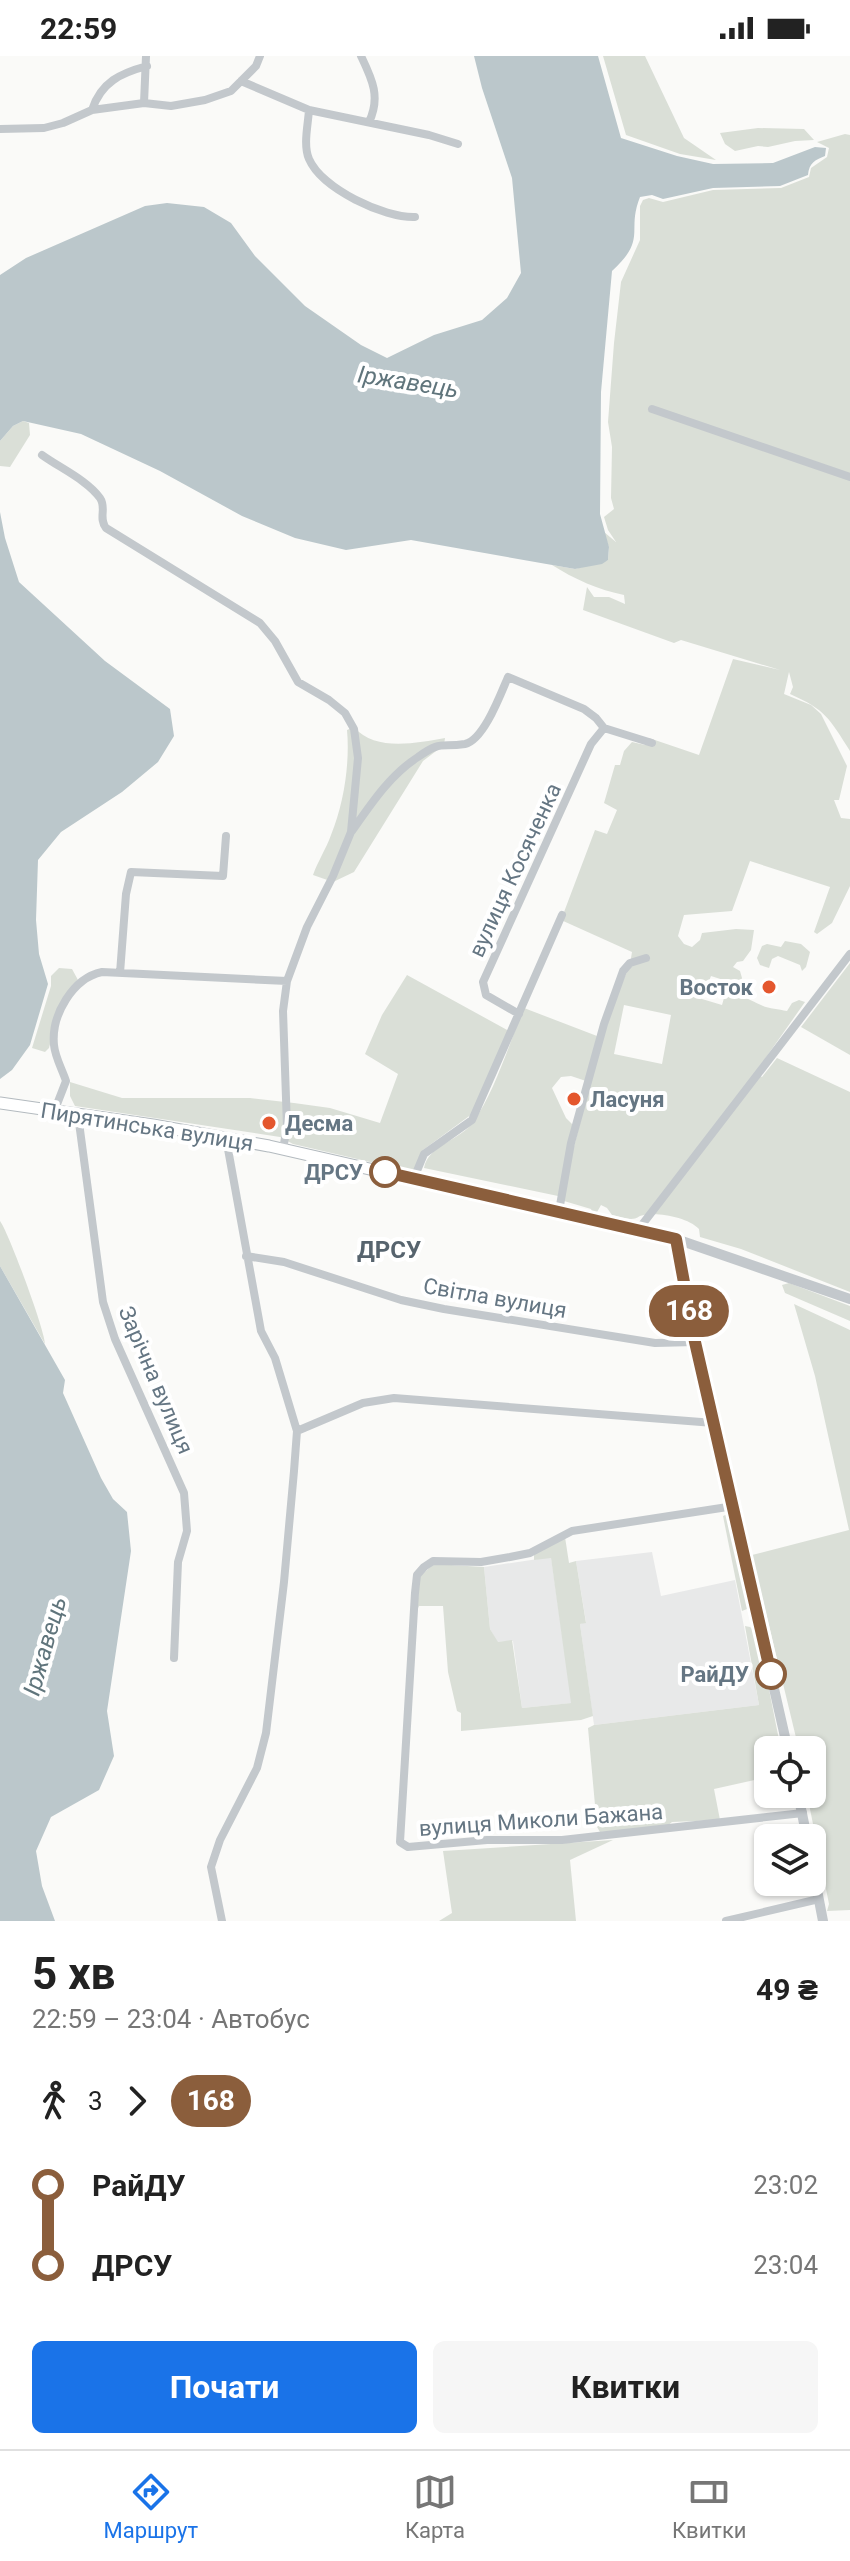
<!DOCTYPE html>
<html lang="uk">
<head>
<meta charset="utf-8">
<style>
	:root { --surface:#fff; --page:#f6f6f6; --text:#222; --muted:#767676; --line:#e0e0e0; --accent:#1a73e8 }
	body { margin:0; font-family:Roboto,sans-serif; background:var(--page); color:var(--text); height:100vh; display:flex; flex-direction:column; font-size:30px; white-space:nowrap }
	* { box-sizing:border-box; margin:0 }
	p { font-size:26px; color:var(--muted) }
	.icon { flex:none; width:44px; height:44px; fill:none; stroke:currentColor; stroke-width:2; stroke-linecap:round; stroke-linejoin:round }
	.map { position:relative; height:1865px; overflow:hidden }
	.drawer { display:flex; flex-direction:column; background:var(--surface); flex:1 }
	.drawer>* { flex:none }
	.badge { padding:0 16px; border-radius:26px; font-size:28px; line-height:52px }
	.fabs { position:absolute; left:754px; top:1680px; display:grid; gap:16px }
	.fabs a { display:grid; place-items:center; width:72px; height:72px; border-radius:12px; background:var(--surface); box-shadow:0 2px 6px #0004; font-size:40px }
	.map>.badge { position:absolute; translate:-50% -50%; box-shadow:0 0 0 4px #fff }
	.legs { display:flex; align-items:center; gap:12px; height:88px; padding:0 32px; font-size:26px }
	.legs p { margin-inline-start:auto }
	.overview { display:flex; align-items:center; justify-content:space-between; height:136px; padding:0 32px }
	h1 { font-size:44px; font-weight:700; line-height:60px }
	.button { display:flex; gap:16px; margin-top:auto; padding:16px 32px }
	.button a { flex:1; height:92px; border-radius:12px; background:var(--accent); color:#fff; font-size:32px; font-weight:700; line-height:92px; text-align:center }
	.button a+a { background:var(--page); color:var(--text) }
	ul { padding:0 32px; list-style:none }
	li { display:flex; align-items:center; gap:28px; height:80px; font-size:30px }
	li i { display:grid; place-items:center; width:12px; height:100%; margin:0 10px; background:currentColor }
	li i::after { content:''; width:20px; height:20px; margin:-10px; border:6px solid; border-radius:50%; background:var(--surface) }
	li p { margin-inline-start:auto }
	li:first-child i { background:linear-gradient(#0000 50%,currentColor 0) }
	li:last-child i { background:linear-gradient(currentColor 50%,#0000 0) }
	.status { display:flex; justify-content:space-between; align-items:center; height:56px; padding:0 40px; background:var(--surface); direction:ltr }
	.status svg { height:22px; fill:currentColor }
	.tab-bar { display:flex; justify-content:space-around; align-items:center; height:112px; border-top:2px solid var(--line); background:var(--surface); font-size:22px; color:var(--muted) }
	.tab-bar a { display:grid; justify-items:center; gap:4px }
	.tab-bar .on { color:var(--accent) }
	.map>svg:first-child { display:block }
	.built { fill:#e8e9e9 }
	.green { fill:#dadfd7; fill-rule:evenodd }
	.water { fill:#bbc7cb }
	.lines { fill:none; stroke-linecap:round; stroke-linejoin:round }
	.secondary-casing { stroke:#b3babf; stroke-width:13 }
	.minor { stroke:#c3c8cc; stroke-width:8 }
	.tertiary { stroke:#c3c8cc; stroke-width:10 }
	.secondary { stroke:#fff; stroke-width:11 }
	.line-1-casing { stroke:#fff; stroke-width:18 }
	.line-1 { stroke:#8b5e3c; stroke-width:12 }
	.poi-dot { fill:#e4572e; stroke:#fff; stroke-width:3 }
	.stop-1-dot { fill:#fff; stroke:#8b5e3c; stroke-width:4 }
	.labels { text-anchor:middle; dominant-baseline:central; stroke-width:8; stroke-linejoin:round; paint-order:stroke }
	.street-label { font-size:22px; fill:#657683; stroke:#fff }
	.poi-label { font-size:22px; font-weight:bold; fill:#657683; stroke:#fff; text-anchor:start }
	.stop-label { font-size:22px; font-weight:bold; fill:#657683; stroke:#fff; text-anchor:end }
	.water-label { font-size:24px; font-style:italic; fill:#60757c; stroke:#fff }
	.neighbourhood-label { font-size:24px; font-weight:bold; fill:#57646e; stroke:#fff }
</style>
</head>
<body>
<div class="status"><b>22:59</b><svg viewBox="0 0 49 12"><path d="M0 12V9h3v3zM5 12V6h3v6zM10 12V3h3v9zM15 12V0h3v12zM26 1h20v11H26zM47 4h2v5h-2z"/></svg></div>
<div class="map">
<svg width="850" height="1865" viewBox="0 0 850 1865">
	<rect width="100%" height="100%" fill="#fafaf8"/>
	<path class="built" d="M652,1496L661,1540L735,1524L759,1649L594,1669L580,1568L586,1566L576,1505Z
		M551,1501L572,1647L522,1652L513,1585L497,1586L490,1573L484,1511Z"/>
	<path class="green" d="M603,0H645L684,82L716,104L680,98L626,79Z
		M758,72L804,73L814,84L795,85L768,91L758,90L735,95L725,88L720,77Z
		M845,78L850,79V695C829,662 826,654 790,638L793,631L789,616L784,638L811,649L821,658L847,710L839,744H834L841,762L850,763V830L832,867L817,878L814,876L830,831L750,805L732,855L684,859L678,880L684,888L692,891L700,884L702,877L736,873L754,874L751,894L743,905L737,906L733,911L740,915L742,922L739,929L711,920L702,943L722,949L724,942C738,936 748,943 761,949C769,953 778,953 787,955L792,947L799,944L805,946L755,1017L762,1021L777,1002L850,1036V1236L741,1193L700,1181L699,1173C688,1161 658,1156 644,1159C637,1160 638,1163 631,1163C626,1163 617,1160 612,1159L607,1152L601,1149L596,1158H593L591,1153L564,1145L566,1122L605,969L630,908L632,896L561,864L595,774L607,778L617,754L604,747L615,709H620L624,695L632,686L645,689L649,682L699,699L733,603L780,614L681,584L674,587L583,554L587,531L594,541H609L625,548L624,539C599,534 574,523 552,509L575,513L608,504L609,492L604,476L616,486L608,474L604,461L614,453L611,442L612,391L608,366L614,287L621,226L640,184V150L643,144L649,142L663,146L713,134L781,132L809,121L811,112L827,101L829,92L817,86ZM624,949L671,959L662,1008L614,998Z
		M23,365L29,367L30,379L10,411L0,410V385L13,370Z
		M354,671C375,696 416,687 445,682L444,689L423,705L354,816L333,826L313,819C318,805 326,793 331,779C344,747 350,707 347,674Z
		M785,885L801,888L810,896L806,911L802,915L800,909L778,900L772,903L769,912L760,909L757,902L762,890L767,888L781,891Z
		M850,907V999L801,971Z
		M59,912L72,913L78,924L60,949L49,992L45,996L32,992L51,930V920Z
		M407,919L509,975L472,1058L423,1094L413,1116L293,1088L280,1081L75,1050L70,1040V1026L122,1042H250L294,1047L330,1052L380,1067L398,1018L365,998L382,959Z
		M524,952L597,980L586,1025L571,1020L561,1021L552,1032L566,1062L574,1070L558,1140L424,1112C428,1089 461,1084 473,1066C494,1038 510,985 524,952Z
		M0,1165C9,1177 45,1275 45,1288L0,1210Z
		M789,1227L850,1250V1265L785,1237L782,1229Z
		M794,1248L850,1274V1854L827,1855L829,1848L807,1738H812V1694H799L752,1499L849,1474L815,1320Z
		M730,1457L741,1503L748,1549L747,1553L742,1555L723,1460Z
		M565,1481L569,1507L576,1505L586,1567L580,1568L593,1660L581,1664L461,1675V1657L457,1655L448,1616L443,1550H419L417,1554L420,1520L434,1508L484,1511L490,1573L498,1586L512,1584L522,1652L571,1647L551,1502L534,1504V1498Z
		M745,1570L750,1571L758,1578L781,1694H768V1721L714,1733L720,1764L672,1766L666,1771L600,1776L597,1771L588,1672L594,1669L759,1649Z
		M613,1784L570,1804L576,1865H439L452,1857L443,1795Z"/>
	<path class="water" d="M474,0H598L621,82L677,100L713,108L773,107L815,91L826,92L825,100C815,104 809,107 808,119L780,130L713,132L663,143L652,139L640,141C626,176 648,182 612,215L601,336L600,458L609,491L608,504L602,508L575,513L411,484L346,494L295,482L242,460L160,415L81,378L23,365L13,370L0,385V219L26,202L145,150L167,147L204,151L231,167L255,200L305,250L361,289L387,302L434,279L482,264L507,242L521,217L512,122L482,32Z
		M0,456L5,482L19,526L105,605L170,653L174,680L158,706L122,736L61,776L38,804L36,864L39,898L48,928L30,989L12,1014L0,1023Z
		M0,1210L65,1324L63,1337L101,1422L113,1443L127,1456L131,1495L107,1655L114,1700L99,1734L51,1761L36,1795L42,1830L55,1865H0Z"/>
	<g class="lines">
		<defs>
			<path id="secondary" d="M0,1047L153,1069L269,1090L676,1183"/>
		</defs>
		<use href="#secondary" class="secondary-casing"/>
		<path class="minor" d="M361,0C372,23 381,41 369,66
			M241,25L309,54L429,79L458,88
			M144,47L146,0
			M92,54C101,26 121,17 147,10
			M309,54C308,69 303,89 309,103C322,133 384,162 415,161
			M0,73L44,72L63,67L92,54L144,47L171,50L205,44L231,35L256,10L260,0
			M652,353L850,421
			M42,399C60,412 87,424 100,442C107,452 98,462 106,472L260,567L275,585L298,626L329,644L345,657L354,673L358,702L351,776L333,820L307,871L287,925L283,955L287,1071L283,1093
			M352,775C371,748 390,719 418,701C442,684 440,692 465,688C484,684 501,637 508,621L584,653L596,662L604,672L652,687
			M120,917L126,838L131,816L223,820L226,780
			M519,958L486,939L483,926L591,688L604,672
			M54,1056L66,1025C62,1013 55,1001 54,989C51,959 73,922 102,916L287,925
			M78,1059L103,1246L115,1283L184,1437L187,1475L178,1506L174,1602
			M414,1122L424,1098L472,1064L562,859
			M559,1155L571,1087L604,968L623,915L630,907L646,902
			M638,1174L850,898
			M246,1200L284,1206L401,1244L444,1253L655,1287L695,1286
			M297,1375L363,1347L394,1342L714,1367
			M734,1450L572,1475L530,1497L510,1501L481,1506L433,1505L424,1511L417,1519L415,1537L400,1786L408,1791L487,1784H562L803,1757
			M222,1865L211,1811L220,1784L257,1712L266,1677L284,1526L294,1415L297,1375L275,1302L261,1275L226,1082
			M726,1865L819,1843"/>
		<path class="tertiary" d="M788,1694L695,1286L676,1183L850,1243
			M798,1738L807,1782
			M812,1808L823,1865"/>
		<use href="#secondary" class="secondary"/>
	</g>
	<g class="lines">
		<defs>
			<path id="line-1" d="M385,1116L676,1183L695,1286L771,1618"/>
		</defs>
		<use href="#line-1" class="line-1-casing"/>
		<use href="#line-1" class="line-1"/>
	</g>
	<g class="poi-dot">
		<circle cx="769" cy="931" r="8"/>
		<circle cx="574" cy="1043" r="8"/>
		<circle cx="269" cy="1067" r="8"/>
	</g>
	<g class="stop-1-dot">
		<circle cx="385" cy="1116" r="14"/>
		<circle cx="771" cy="1618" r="14"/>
	</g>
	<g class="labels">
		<g class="street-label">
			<text transform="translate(515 814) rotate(-65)">вулиця Косяченка</text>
			<text transform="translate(147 1071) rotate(9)">Пирятинська вулиця</text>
			<text transform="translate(495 1242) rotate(10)">Світла вулиця</text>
			<text transform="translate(156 1324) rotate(67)">Зарічна вулиця</text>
			<text transform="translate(541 1764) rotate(-4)">вулиця Миколи Бажана</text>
		</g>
		<g class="poi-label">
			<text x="753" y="931" text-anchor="end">Восток</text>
			<text x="590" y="1043">Ласуня</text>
			<text x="285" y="1067">Десма</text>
		</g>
		<g class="stop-label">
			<text x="363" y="1116">ДРСУ</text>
			<text x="749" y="1618">РайДУ</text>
		</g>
		<g class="water-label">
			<text transform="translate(408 326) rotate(9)">Іржавець</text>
			<text transform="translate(45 1590) rotate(-74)">Іржавець</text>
		</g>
		<g class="neighbourhood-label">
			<text x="389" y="1194">ДРСУ</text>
		</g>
	</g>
</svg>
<div class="fabs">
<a><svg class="icon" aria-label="locate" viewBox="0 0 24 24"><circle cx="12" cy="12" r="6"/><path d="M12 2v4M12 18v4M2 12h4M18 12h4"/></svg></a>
<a><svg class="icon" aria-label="layers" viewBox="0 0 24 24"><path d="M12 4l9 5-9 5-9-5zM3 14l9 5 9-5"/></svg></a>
</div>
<b class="badge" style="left:689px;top:1255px;background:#8b5e3c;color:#fff">168</b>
</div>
<section class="drawer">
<div class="overview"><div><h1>5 хв</h1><p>22:59 – 23:04 · Автобус</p></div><b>49 ₴</b></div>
<div class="legs"><svg class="icon" aria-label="walk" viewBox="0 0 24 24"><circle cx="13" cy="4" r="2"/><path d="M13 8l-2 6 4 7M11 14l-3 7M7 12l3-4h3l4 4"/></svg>3<svg class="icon" aria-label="forward" viewBox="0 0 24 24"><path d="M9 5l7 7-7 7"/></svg><b class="badge" style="background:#8b5e3c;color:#fff">168</b></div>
<ul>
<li><i style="color:#8b5e3c"></i><b>РайДУ</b><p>23:02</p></li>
<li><i style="color:#8b5e3c"></i><b>ДРСУ</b><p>23:04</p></li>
</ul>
<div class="button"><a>Почати</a><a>Квитки</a></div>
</section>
<nav class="tab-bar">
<a class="on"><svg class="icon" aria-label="directions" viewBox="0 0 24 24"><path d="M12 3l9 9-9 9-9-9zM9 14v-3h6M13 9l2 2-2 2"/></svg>Маршрут</a>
<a><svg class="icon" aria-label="map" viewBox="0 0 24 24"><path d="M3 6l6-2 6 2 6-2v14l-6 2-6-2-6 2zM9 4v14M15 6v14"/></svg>Карта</a>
<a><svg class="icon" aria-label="tickets" viewBox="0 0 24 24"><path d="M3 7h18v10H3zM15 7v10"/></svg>Квитки</a>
</nav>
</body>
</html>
